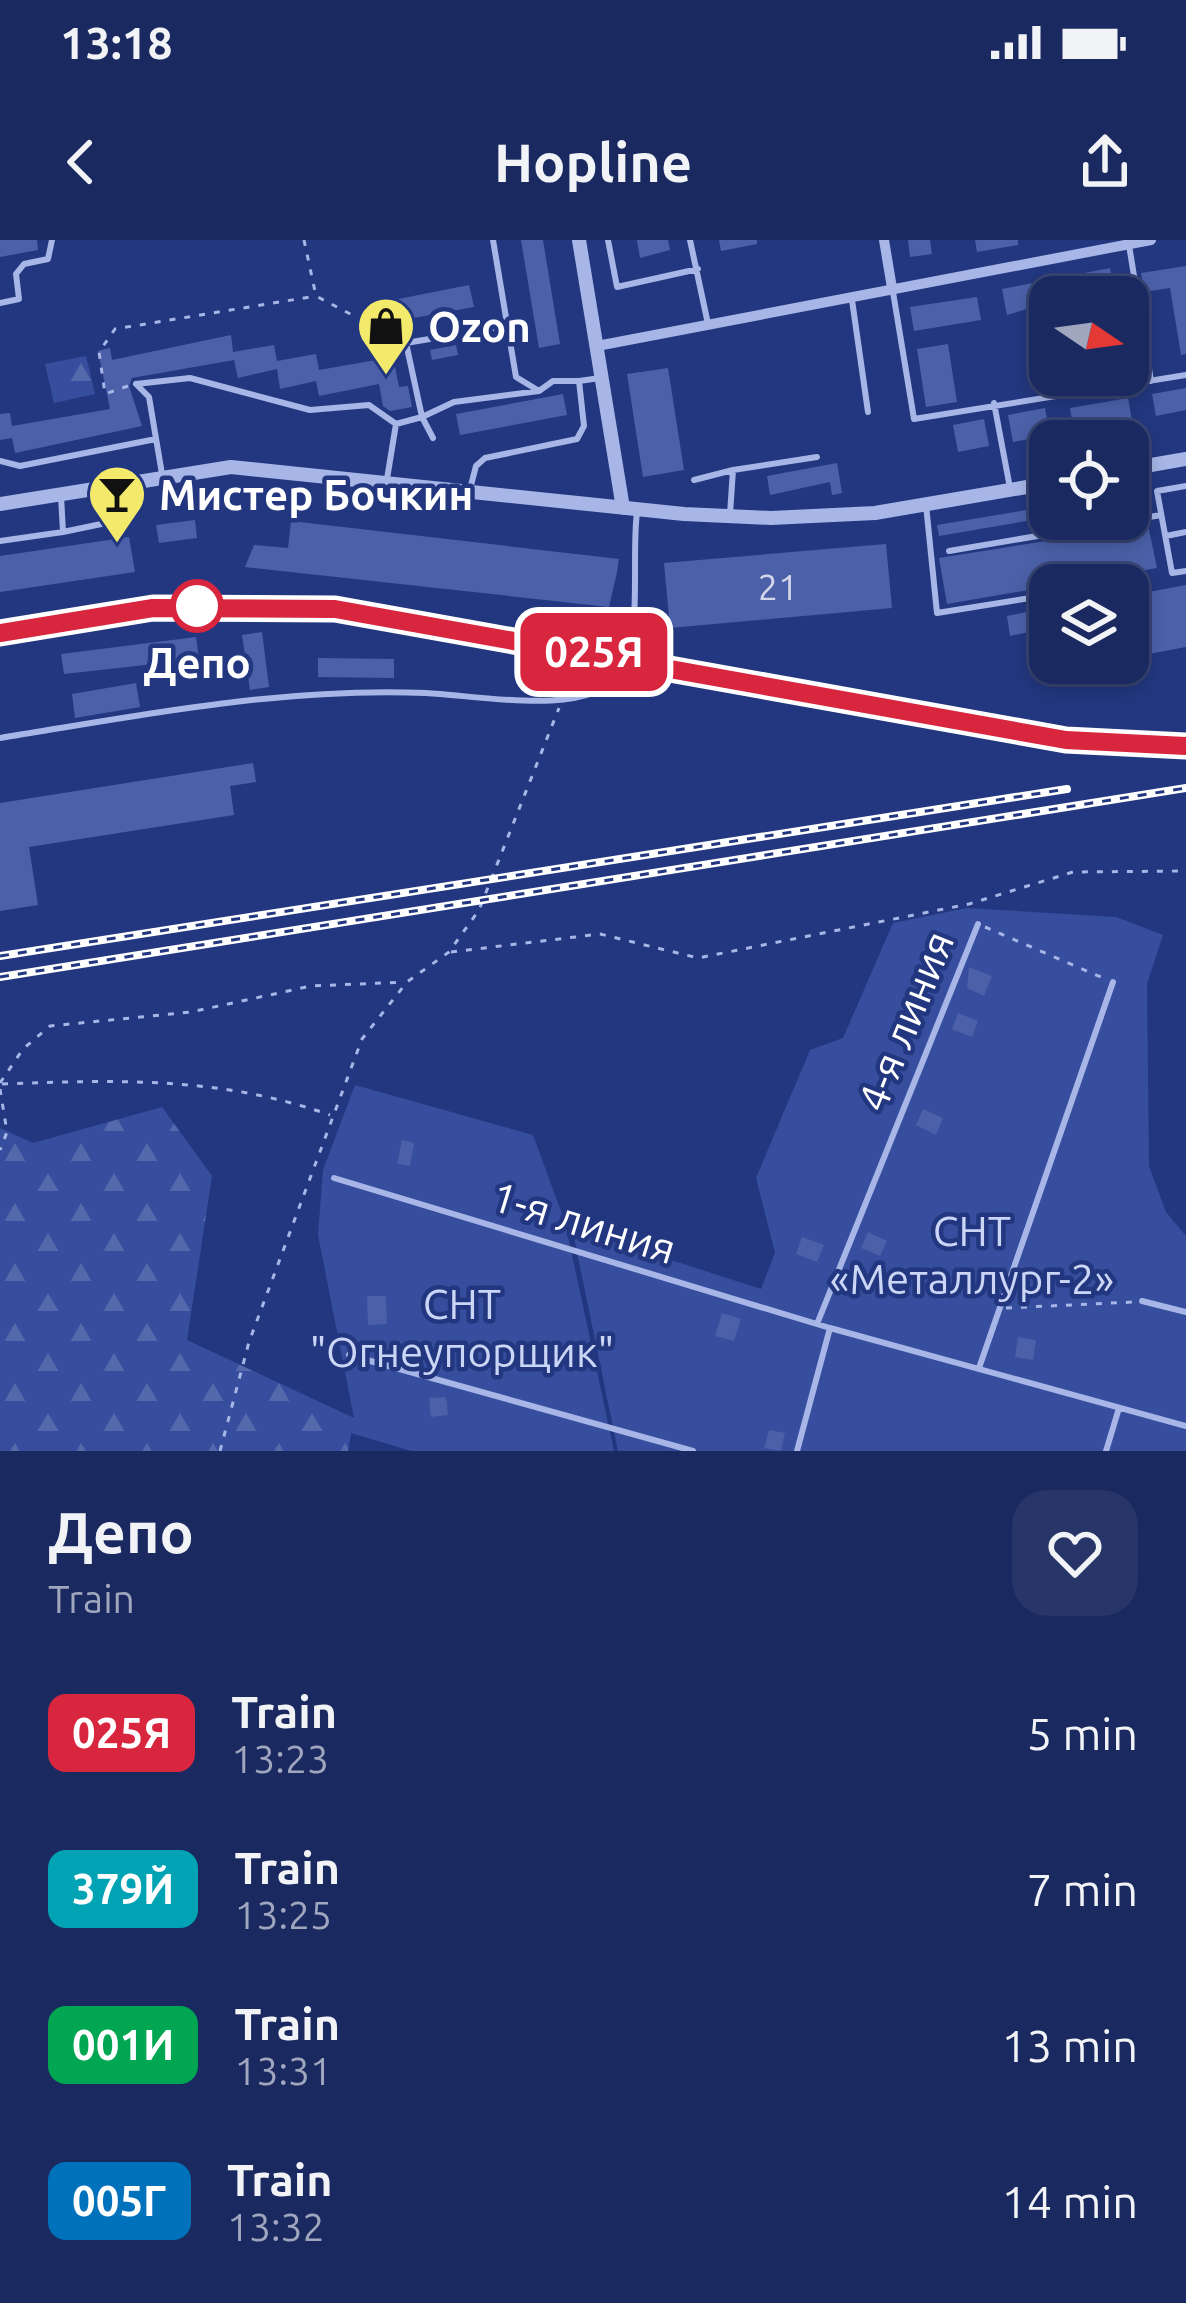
<!DOCTYPE html>
<html lang="en">
<head>
<meta charset="utf-8">
<style>
	:root { --surface:#1a295f; --page:#273568; --text:#f1f3f6; --muted:#9fa6bd; --line:#384574 }
	body { margin:0; font-family:Ubuntu,sans-serif; background:var(--page); color:var(--text); height:100vh; display:flex; flex-direction:column; font-size:45px; white-space:nowrap }
	* { box-sizing:border-box; margin:0 }
	p { font-size:39px; color:var(--muted) }
	.icon { flex:none; width:66px; height:66px; fill:none; stroke:currentColor; stroke-width:2; stroke-linecap:round; stroke-linejoin:round }
	.map { position:relative; height:1211px; overflow:hidden }
	.panel { display:flex; flex-direction:column; background:var(--surface); flex:1 }
	.panel>* { flex:none }
	.badge { padding:0 24px; border-radius:18px; font-size:42px; line-height:78px }
	.needle { width:78px; rotate:103deg }
	.fabs { position:absolute; left:1029px; top:36px; display:grid; gap:24px }
	.fabs a { display:grid; place-items:center; width:120px; height:120px; border-radius:24px; background:var(--surface); box-shadow:0 6px 18px #0003,0 0 0 3px var(--line); font-size:60px }
	.map>.badge { position:absolute; translate:-50% -50%; box-shadow:0 0 0 6px #fff }
	.round { display:grid; place-items:center; flex:none; width:126px; height:126px; border-radius:36px; background:var(--page) }
	.summary { display:flex; align-items:center; justify-content:space-between; height:204px; padding:0 48px }
	h1 { font-size:57px; font-weight:700; line-height:90px }
	ul { padding:0; list-style:none }
	li { display:flex; align-items:center; gap:36px; height:156px; padding:0 48px }
	li div { flex:1 }
	li b { display:block; font-size:45px }
	li em { font-style:normal }
	li .badge { min-width:132px; font-weight:700; text-align:center }
	.status { display:flex; justify-content:space-between; align-items:center; height:84px; padding:0 60px; background:var(--surface); direction:ltr }
	.status svg { height:33px; fill:currentColor }
	header { display:flex; justify-content:space-between; align-items:center; height:156px; padding:0 48px; background:var(--surface); font-size:54px; font-weight:700 }
	.map>svg:first-child { display:block }
	.forest { fill:url(#forest-firs) }
	.green { fill:#364e9d }
	.building { fill:#4b60a8 }
	.lines { fill:none; stroke-linecap:round; stroke-linejoin:round }
	.path { stroke:#a7b6e7; stroke-width:3; stroke-dasharray:6 9; stroke-linecap:butt }
	.service { stroke:#a7b6e7; stroke-width:6 }
	.minor { stroke:#a7b6e7; stroke-width:10 }
	.tertiary { stroke:#a7b6e7; stroke-width:14 }
	.rail-casing { stroke:#fff; stroke-width:8 }
	.rail { stroke:#22377f; stroke-width:3; stroke-dasharray:9; stroke-linecap:butt }
	.line-casing { stroke:#fff; stroke-width:27 }
	.line { stroke:#d7263d; stroke-width:18 }
	.stop-dot { fill:#fff; stroke:#d7263d; stroke-width:6 }
	.labels { text-anchor:middle; dominant-baseline:central; stroke-width:9; stroke-linejoin:round; paint-order:stroke }
	.number-label { font-size:36px; fill:#d2d7e9 }
	.poi-label { font-size:42px; font-weight:bold; fill:#fff; stroke:#22377f; text-anchor:start }
	.stop-label { font-size:42px; font-weight:bold; fill:#fff; stroke:#22377f }
	.street-label { font-size:42px; fill:#fff; stroke:#22377f }
	.park-label { font-size:42px; fill:#cbd5f5; stroke:#22377f }
</style>
</head>
<body>
<div class="status"><b>13:18</b><svg viewBox="0 0 49 12"><path d="M0 12V9h3v3zM5 12V6h3v6zM10 12V3h3v9zM15 12V0h3v12zM26 1h20v11H26zM47 4h2v5h-2z"/></svg></div>
<header><svg class="icon" aria-label="back" viewBox="0 0 24 24"><path d="M15 5l-7 7 7 7"/></svg>Hopline<svg class="icon" aria-label="share" viewBox="0 0 24 24"><path d="M12 15V3M7 8l5-5 5 5M5 13v7h14v-7"/></svg></header>
<div class="map">
<svg width="1186" height="1211" viewBox="0 0 1186 1211">
	<defs>
		<pattern id="forest-firs" width="22" height="20" patternUnits="userSpaceOnUse" patternTransform="scale(3)"><rect width="22" height="20" fill="#364e9d"/><path d="M5 1l3.5 6h-7zM16 11l3.5 6h-7z" fill="#5469ac"/></pattern>
	</defs>
	<rect width="100%" height="100%" fill="#22377f"/>
	<path class="forest" d="M86,116L95,154L54,163L45,124Z
		M162,867L212,936L187,1100L354,1178L348,1211H0V888L33,903Z"/>
	<path class="green" d="M967,668L1116,677L1163,695L1147,744L1149,926L1166,972L1186,996V1211H618L572,988L761,1049L775,1013L756,938L810,810L843,798L893,683Z
		M355,845L533,895L565,982L614,1211H411L351,1193L354,1178L318,995L323,930Z"/>
	<path class="building" d="M0,0H37L38,10L0,17Z
		M521,0H543L560,104L539,108Z
		M637,0H668L670,10L640,18Z
		M719,0H757V4L721,11Z
		M908,0H930L932,14L910,17Z
		M975,0H1018V5L977,12Z
		M1186,26V114L1181,115L1170,48L1144,52L1141,33Z
		M1110,28L1115,55L1050,57V62L1007,75L1002,49Z
		M469,45L474,67L397,81L393,60Z
		M977,57L981,80L914,91L910,67Z
		M231,95L233,112L274,105L277,121L316,114L319,130L393,117L399,147L408,146L412,167L390,171L383,166L379,144L319,156L316,141L280,149L277,129L238,138L234,120L132,138L129,146L142,186L15,213L12,198L0,200V174L10,173L12,186L110,169L98,111L110,108L112,120Z
		M948,104L957,162L926,167L917,109Z
		M456,105L458,115L432,120L430,110Z
		M668,128L684,230L643,237L627,134Z
		M1186,148V170L1156,176L1152,154Z
		M563,154L567,175L460,195L456,174Z
		M1128,158L1132,181L1074,192L1070,168Z
		M1045,168L1050,195L1013,202L1008,175Z
		M984,179L989,206L958,212L953,185Z
		M837,223L842,253L832,255L830,242L770,255L767,236Z
		M1050,266V277L939,296L937,285Z
		M195,280L197,298L159,303L156,285Z
		M291,281L619,319L617,332L609,367L245,327L254,305L288,308Z
		M1148,285L1157,328L947,364L939,318Z
		M129,297L135,332L0,352V316Z
		M886,304L892,368L670,388L664,323Z
		M1186,345V407L1133,417L1128,356Z
		M1036,370L1039,390L1010,396L1007,376Z
		M262,392L269,447L250,450L242,395Z
		M196,397L199,419L64,434L61,414Z
		M318,418L394,419V438L318,437Z
		M136,443L140,467L75,478L72,454Z
		M253,523L256,542L230,546L234,575L29,607L38,665L0,671V563Z
		M969,727L992,736L984,756L967,748Z
		M958,773L978,781L972,797L952,789Z
		M923,869L943,878L936,895L916,885Z
		M402,900L414,903L410,926L397,924Z
		M868,992L887,1001L880,1016L861,1008Z
		M802,997L824,1005L817,1022L796,1014Z
		M367,1056H386L387,1084L368,1085Z
		M722,1073L741,1079L734,1101L715,1096Z
		M1018,1097L1036,1100L1033,1120L1015,1117Z
		M446,1157L448,1175L431,1177L429,1158Z
		M769,1190L785,1193L781,1211L764,1208Z"/>
	<g class="lines">
		<path class="path" d="M304,0L316,56L396,98
			M128,146L105,154L99,112L115,89L316,56
			M985,687L1103,738
			M451,712L600,694L698,718L969,664L1073,632L1186,631
			M0,843L23,809L50,786L191,772L311,746L405,742
			M2,844C118,840 219,836 330,875
			M0,849L7,892L0,910
			M1006,1068L1134,1062
			M220,1211L249,1102L362,799L407,742L449,712L479,670L559,468"/>
		<path class="service" d="M493,0L516,137L539,151L553,141H579
			M608,0L617,47L698,29
			M690,0L708,84
			M1129,5L1151,141
			M893,52L914,179L1186,135
			M852,60L868,172
			M0,63L19,59L16,34L24,24L48,19L52,0
			M506,86L406,103L422,177L454,162L539,151
			M136,144L190,138L310,170L369,165L396,184L387,239
			M136,144L149,157L162,234
			M994,163L1010,248
			M396,184L422,177L433,198
			M0,221L20,226L156,199
			M694,240L733,230
			M1186,246L1157,251L1172,333L1186,331
			M470,249L476,226L485,218L577,199L584,186L579,141L600,138
			M61,256L63,292L130,278L136,246
			M926,265L937,373L1043,356L1049,391
			M730,274L733,230L817,217
			M1166,296L1186,292
			M0,301L63,292
			M949,311L1161,275
			M0,498C141,475 283,447 426,453C476,455 585,478 620,435C643,406 631,313 637,273
			M334,938L830,1088L1186,1186
			M1142,1061L1186,1072
			M817,1084L978,684
			M349,1115L693,1211
			M979,1128L1113,742
			M797,1211L830,1088
			M1106,1211L1119,1168"/>
		<path class="minor" d="M884,0L892,48
			M597,106L1151,0"/>
		<path class="tertiary" d="M579,0L623,268
			M1128,229L1186,219
			M0,264L231,227L684,274L771,278L875,273L1050,243"/>
		<defs>
			<path id="rail" d="M0,393L153,368L335,369L1066,500L1186,506
				M0,716L1067,549
				M0,737L1186,548"/>
		</defs>
		<use href="#rail" class="rail-casing"/>
		<use href="#rail" class="rail"/>
	</g>
	<g class="lines">
		<defs>
			<path id="line" d="M0,393L153,368L335,369L1066,500L1186,506"/>
		</defs>
		<use href="#line" class="line-casing"/>
		<use href="#line" class="line"/>
	</g>
	<defs>
		<symbol id="shop-pin" viewBox="-11 -11 22 30"><path d="M0 17L-7.5 6A9.5 9.5 0 1 1 7.5 6Z" fill="#f3e96a" stroke="#22377f"/><path d="M-5-2.5h2.3a2.7 3.5 0 0 1 5.4 0H5L5.5 6h-11ZM-1.5-2.5h3a1.5 2.3 0 0 0-3 0Z" fill="#111"/></symbol>
		<symbol id="bar-pin" viewBox="-11 -11 22 30"><path d="M0 17L-7.5 6A9.5 9.5 0 1 1 7.5 6Z" fill="#f3e96a" stroke="#22377f"/><path d="M-6-5H6L.8 .8V4.5H3.5V6h-7V4.5H-.8V.8Z" fill="#111"/></symbol>
	</defs>
	<g fill-rule="evenodd">
		<use href="#shop-pin" x="353" y="53" width="66" height="90"/>
		<use href="#bar-pin" x="84" y="221" width="66" height="90"/>
	</g>
	<circle class="stop-dot" cx="197" cy="366" r="24"/>
	<g class="labels">
		<g class="number-label">
			<text x="778" y="346">21</text>
		</g>
		<g class="poi-label">
			<text x="428" y="86">Ozon</text>
			<text x="159" y="254">Мистер Бочкин</text>
		</g>
		<g class="stop-label">
			<text x="197" y="422">Депо</text>
		</g>
		<g class="street-label">
			<text transform="translate(905 781) rotate(-68)">4-я линия</text>
			<text transform="translate(584 982) rotate(17)">1-я линия</text>
		</g>
		<g class="park-label">
			<text x="972" y="990">СНТ<tspan x="972" dy="48">«Металлург-2»</tspan></text>
			<text x="462" y="1063">СНТ<tspan x="462" dy="48">"Огнеупорщик"</tspan></text>
		</g>
	</g>
</svg>
<div class="fabs">
<a><svg class="needle" viewBox="-14 -14 28 28"><path d="M0-13l5 13h-10z" fill="#e53935"/><path d="M0 13l5-13h-10z" fill="#9fa6bd"/></svg></a>
<a><svg class="icon" aria-label="locate" viewBox="0 0 24 24"><circle cx="12" cy="12" r="6"/><path d="M12 2v4M12 18v4M2 12h4M18 12h4"/></svg></a>
<a><svg class="icon" aria-label="layers" viewBox="0 0 24 24"><path d="M12 4l9 5-9 5-9-5zM3 14l9 5 9-5"/></svg></a>
</div>
<b class="badge" style="left:594px;top:412px;background:#d7263d;color:#fff">025Я</b>
</div>
<section class="panel">
<div class="summary"><div><h1>Депо</h1><p>Train</p></div><a class="round"><svg class="icon" aria-label="heart" viewBox="0 0 24 24"><path d="M12 20l-8-8c-3-5 5-10 8-4 3-6 11-1 8 4z"/></svg></a></div>
<ul>
<li><span class="badge" style="background:#d7263d;color:#fff">025Я</span><div><b>Train</b><p>13:23</p></div><em>5 min</em></li>
<li><span class="badge" style="background:#00a3b4;color:#fff">379Й</span><div><b>Train</b><p>13:25</p></div><em>7 min</em></li>
<li><span class="badge" style="background:#00a651;color:#fff">001И</span><div><b>Train</b><p>13:31</p></div><em>13 min</em></li>
<li><span class="badge" style="background:#0072bc;color:#fff">005Г</span><div><b>Train</b><p>13:32</p></div><em>14 min</em></li>
</ul>
</section>
</body>
</html>
